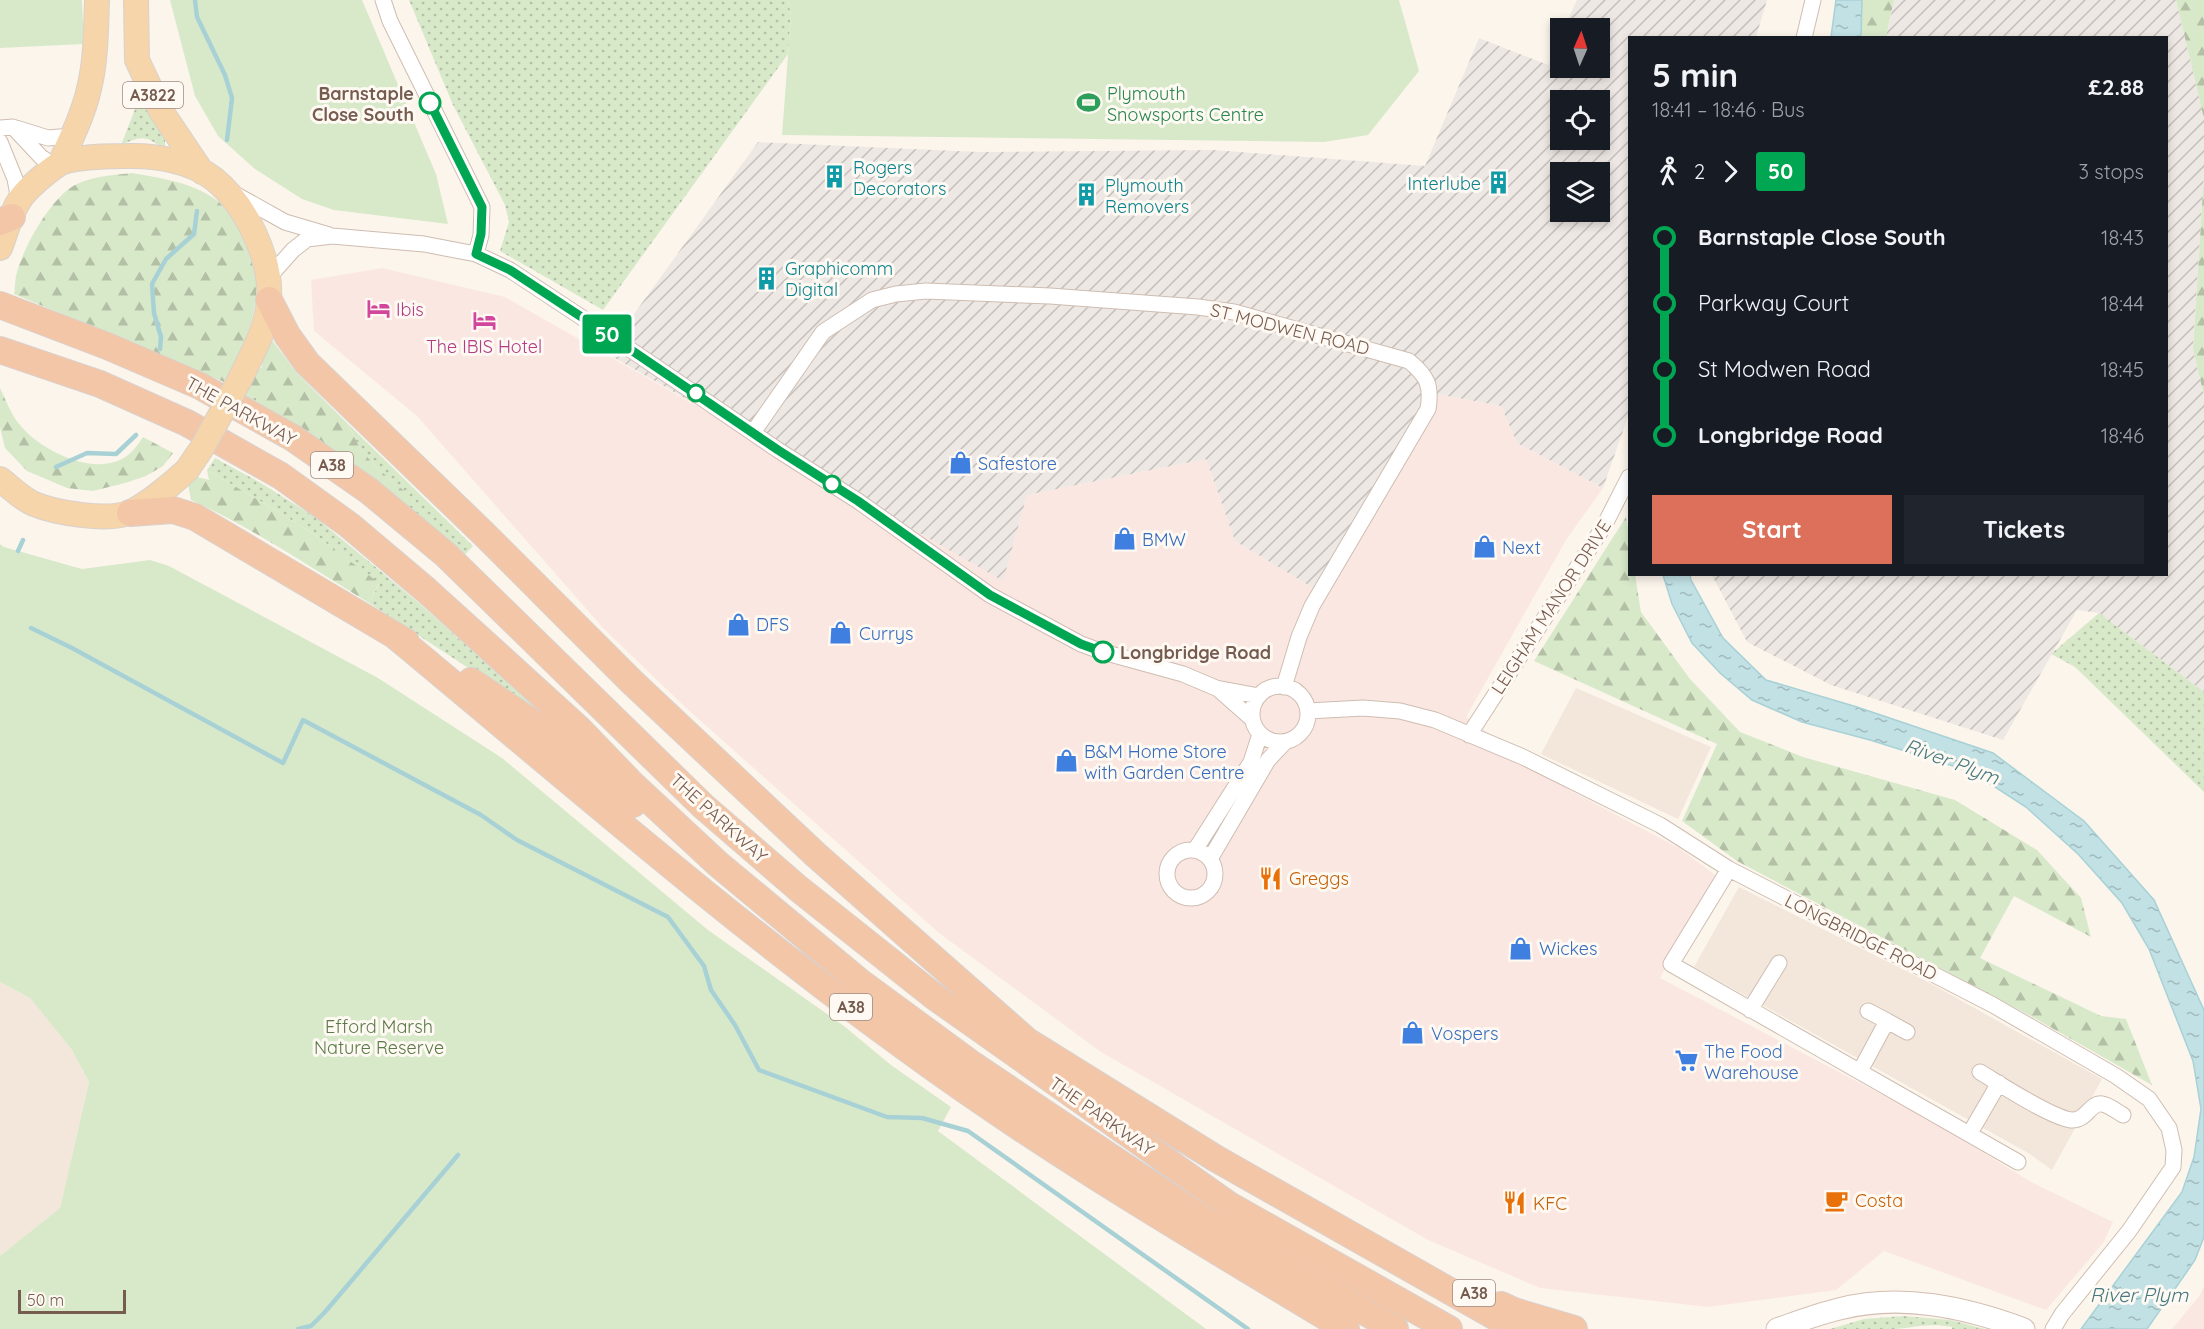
<!DOCTYPE html>
<html lang="en">
<head>
<meta charset="utf-8">
<style>
	:root { --surface:#171b24; --page:#20242c; --text:#f1f3f6; --muted:#9ea1a6; --accent:#dc705a }
	body { margin:0; font-family:Quicksand,sans-serif; background:var(--page); color:var(--text); height:100vh; display:flex; flex-direction:column; font-size:22px; white-space:nowrap }
	* { box-sizing:border-box; margin:0 }
	p { font-size:20px; color:var(--muted) }
	.icon { flex:none; width:33px; height:33px; fill:none; stroke:currentColor; stroke-width:2; stroke-linecap:round; stroke-linejoin:round }
	.map { position:relative; flex:1; overflow:hidden }
	.sheet { position:absolute; left:1628px; top:36px; width:540px; height:540px; display:flex; flex-direction:column; background:var(--surface); border-radius:0px; box-shadow:0 3px 9px #0003 }
	.sheet>* { flex:none }
	.badge { padding:0 12px; border-radius:4px; font-size:21px; line-height:39px }
	.needle { width:39px; rotate:3deg }
	.tools { position:absolute; left:1550px; top:18px; display:grid; gap:12px }
	.tools a { display:grid; place-items:center; width:60px; height:60px; border-radius:0px; background:var(--surface); box-shadow:0 3px 9px #0003; font-size:30px }
	.scale { position:absolute; left:18px; bottom:15px; width:108px; box-sizing:border-box; padding-left:6px; border:3px solid #765b4f; border-top:0; font-size:16px; line-height:21px; white-space:nowrap; color:#765b4f; -webkit-text-stroke:4px #fef9f2; paint-order:stroke }
	.map>.badge { position:absolute; translate:-50% -50%; box-shadow:0 0 0 3px #fff }
	.legs { display:flex; align-items:center; gap:9px; height:66px; padding:0 24px; font-size:20px }
	.legs p { margin-inline-start:auto }
	.overview { display:flex; align-items:center; justify-content:space-between; height:102px; padding:0 24px }
	h1 { font-size:33px; font-weight:800; line-height:45px }
	.cta { display:flex; gap:12px; margin-top:auto; padding:12px 24px }
	.cta a { flex:1; height:69px; border-radius:0px; background:var(--accent); color:#fff; font-size:24px; font-weight:800; line-height:69px; text-align:center }
	.cta a+a { background:var(--page); color:var(--text) }
	ul { padding:0 24px; list-style:none }
	li { display:flex; align-items:center; gap:21px; height:66px; font-size:22px }
	li i { display:grid; place-items:center; width:9px; height:100%; margin:0 8px; background:currentColor }
	li i::after { content:''; width:15px; height:15px; margin:-8px; border:4px solid; border-radius:50%; background:var(--surface) }
	li p { margin-inline-start:auto }
	li:first-child i { background:linear-gradient(#0000 50%,currentColor 0) }
	li:last-child i { background:linear-gradient(currentColor 50%,#0000 0) }
	.map>svg:first-child { display:block }
	.residential { fill:#f3e6da }
	.commercial { fill:#fbe7e1 }
	.industrial { fill:url(#industrial-furrows); fill-rule:evenodd }
	.grass { fill:url(#grass-dots) }
	.forest { fill:url(#forest-firs) }
	.park { fill:#d8e9ca }
	.water { fill:url(#water-ripples); stroke:#a8d1d6; stroke-width:1.5 }
	.lines { fill:none; stroke-linecap:round; stroke-linejoin:round }
	.stream { stroke:#a8d1d6; stroke-width:4.5 }
	.minor-casing { stroke:#cebdb1; stroke-width:17 }
	.secondary-casing { stroke:#d3beb1; stroke-width:23 }
	.primary-casing { stroke:#d9d1ce; stroke-width:26 }
	.trunk-casing { stroke:#d9d1ce; stroke-width:28 }
	.minor { stroke:#fff; stroke-width:15 }
	.secondary { stroke:#fff; stroke-width:21 }
	.primary { stroke:#f5d5a9; stroke-width:24 }
	.trunk { stroke:#f3c6a8; stroke-width:26 }
	.primary-bridge-casing { stroke:#d9d1ce; stroke-width:26; stroke-linecap:butt }
	.primary-bridge { stroke:#f5d5a9; stroke-width:24 }
	.line-1-casing { stroke:#fff; stroke-width:14 }
	.line-1 { stroke:#00a651; stroke-width:9 }
	.stop-1-dot { fill:#fff; stroke:#00a651; stroke-width:3 }
	.labels { text-anchor:middle; dominant-baseline:central; stroke-width:6; stroke-linejoin:round; paint-order:stroke }
	.shield { fill:#fef9f2; stroke:#9f8a80; stroke-width:1.5 }
	.shield-label { font-size:16px; font-weight:bold; fill:#765b4f }
	.stop-label { font-size:18px; font-weight:bold; fill:#765b4f; stroke:#fef9f2; text-anchor:end }
	.leisure-label { font-size:18px; fill:#27864d; stroke:#fef9f2; text-anchor:start }
	.culture-label { font-size:18px; fill:#0d838f; stroke:#fef9f2; text-anchor:start }
	.hotel-label { font-size:18px; fill:#b23c85; stroke:#fef9f2; text-anchor:start }
	.street-label { font-size:18px; fill:#765b4f; stroke:#fef9f2 }
	.shop-label { font-size:18px; fill:#366cbe; stroke:#fef9f2; text-anchor:start }
	.food-label { font-size:18px; fill:#c56008; stroke:#fef9f2; text-anchor:start }
	.park-label { font-size:18px; fill:#5a7a48; stroke:#fef9f2 }
	.water-label { font-size:20px; font-style:italic; fill:#477a80; stroke:#fef9f2 }
</style>
</head>
<body>
<div class="map">
<svg width="2204" height="1329" viewBox="0 0 2204 1329">
	<defs>
		<pattern id="industrial-furrows" width="10" height="10" patternUnits="userSpaceOnUse" patternTransform="scale(1.5)"><rect width="10" height="10" fill="#eee8e4"/><path d="M-1 1l2-2M0 10L10 0M9 11l2-2" fill="none" stroke="#c5bfbb"/></pattern>
		<pattern id="grass-dots" width="8" height="8" patternUnits="userSpaceOnUse" patternTransform="scale(1.5)"><rect width="8" height="8" fill="#d8e9ca"/><path d="M2 2h.1M6 6h.1" fill="none" stroke="#b4c0a6" stroke-width="1.8" stroke-linecap="round"/></pattern>
		<pattern id="forest-firs" width="22" height="20" patternUnits="userSpaceOnUse" patternTransform="scale(1.5)"><rect width="22" height="20" fill="#d8e9ca"/><path d="M5 1l3.5 6h-7zM16 11l3.5 6h-7z" fill="#b4c0a6"/></pattern>
		<pattern id="water-ripples" width="26" height="14" patternUnits="userSpaceOnUse" patternTransform="scale(1.5)"><rect width="26" height="14" fill="#c1e1e5"/><path d="M2 4q2-2 4 0t4 0M15 11q2-2 4 0t4 0" fill="none" stroke="#a1b9bc"/></pattern>
	</defs>
	<rect width="100%" height="100%" fill="#fcf5ec"/>
	<path class="residential" d="M1576,688L1711,747L1678,819L1541,754Z
		M1739,887L1924,980L2102,1079L2052,1170L2030,1154L1694,967Z
		M0,982L30,998L72,1050L89,1082L60,1208L0,1256Z"/>
	<path class="commercial" d="M382,268L505,297L1003,580L1027,495L1206,459L1235,541L1320,592L1437,394L1501,406L1517,443L1603,488L1566,540L1466,717L1571,791L1679,848L1715,875L1660,978L1923,1116L2033,1183L2113,1222L2103,1243L2046,1310L1884,1251L1836,1290L1708,1307L1540,1288L1428,1240L1101,1052L939,933L684,706L604,629L417,416L314,331L311,280Z
		M2204,1286V1329H2172L2200,1295Z"/>
	<path class="industrial" d="M1577,0H1767L1756,37L1629,38V414L1603,488L1517,443L1501,406L1437,394L1320,592L1235,541L1206,459L1027,495L1003,581L606,353L758,142L979,152L1213,150L1425,166L1479,38L1548,65L1560,38V68H1599V28H1564ZM1560,100H1599V140H1560ZM1560,172H1599V212H1560Z
		M1894,0H2176L2204,119V175L2193,349L2204,396V692L2099,613L2077,610L2003,740L1831,685L1747,642L1712,575L2166,574V38L1886,37Z"/>
	<path class="grass" d="M409,0H788L791,15L788,54L603,310L500,251L509,222L505,205L453,105Z
		M141,94L165,140V146L161,148C146,134 139,137 121,145Z
		M245,393L256,398L260,408L282,417L316,436L367,477L415,502L375,466L360,448L347,423L473,546L458,562L241,403Z
		M215,458L261,483L315,517L419,603L551,722L369,603L379,584L318,537L277,511L207,470Z
		M2099,613L2204,692V792L2075,667L2051,654Z
		M1904,1316L1950,1320L1985,1329H1952V1327C1930,1323 1917,1327 1896,1329C1875,1329 1852,1329 1830,1329L1864,1319Z"/>
	<path class="forest" d="M1862,0H1894L1886,37L1861,38Z
		M2176,0H2204V119Z
		M132,173C160,178 191,182 215,199C227,208 236,222 243,235C271,291 251,332 224,382L14,294C15,288 15,282 16,276C22,249 52,195 77,184C94,176 114,175 132,173Z
		M2204,175V396L2193,349Z
		M269,336L296,372L347,423L360,448L375,466L416,501L400,505C357,468 314,430 260,408L256,398L245,393L253,373L262,367L259,356Z
		M0,388C6,400 11,415 20,425C41,451 97,479 128,455C134,450 139,443 143,437L173,453L163,466L146,476L125,483L93,491L67,488L27,471L5,448L0,427Z
		M207,470L277,511L318,537L379,583L369,603C311,568 253,528 191,500L188,484L197,477L209,480Z
		M1626,517L1629,534V574L1635,575L1641,612L1690,679L1740,732L1803,757L1955,800L2037,850L2081,898L2091,937L2014,896L1980,958L2101,1016L2126,1019L2152,1085L2027,1014L1737,861L1682,821L1717,744L1534,661Z"/>
	<path class="park" d="M0,0H82L84,44L0,48Z
		M170,0H362L436,174L448,224L334,210L302,199L255,169L218,136L195,96Z
		M788,0H1399L1419,71L1368,135L1324,142L782,135L791,15Z
		M0,544L4,547L82,569L150,560L169,566L378,678L502,758L708,930L844,1026L891,1065L951,1107L938,1131L1206,1329H0V1256L60,1208L89,1082L72,1050L30,998L0,982Z"/>
	<path class="water" d="M1836,0H1862L1861,37H1831Z
		M1663,575H1690L1691,580L1723,638L1766,680L1857,707L1993,753L2084,821L2154,900L2204,1010V1237L2195,1260L2147,1329H2081L2182,1192L2194,1157L2201,1109L2193,1061L2149,949L2122,903L2078,854L2026,807L1972,772L1870,740L1802,722L1752,700L1720,673L1692,643L1672,604Z"/>
	<g class="lines">
		<path class="stream" d="M195,0L197,17L225,75L232,98L227,140
			M160,349L161,337L154,313L152,284L166,259L194,234L197,211
			M56,467L87,453L116,454L136,435
			M18,551L23,540
			M31,628L72,648L283,763L303,720L481,815L517,840L668,917L704,966L711,990L735,1025L759,1070L887,1117L922,1118L968,1131L1248,1329
			M298,1329L311,1326L325,1312L458,1155"/>
		<defs>
			<path id="minor" d="M383,0L390,21L482,207L481,235L476,254
				M1804,38L1813,0
				M0,128L13,127L41,157L56,167
				M16,128L48,138L72,136
				M0,142L15,179L19,200
				M233,193L285,222L329,235
				M268,278L293,250L307,239L332,236L424,244L476,254L510,270L631,350L778,450L858,501L990,595L1081,644L1103,652L1183,674L1216,688L1259,696
				M754,431L823,332L872,300L896,294L926,291L1050,296L1198,307L1234,312L1409,361C1427,376 1432,385 1428,409L1312,606L1299,637L1284,687
				M1252 714a28 28 0 1 1 56 0a28 28 0 1 1-56 0Z
				M1218,689L1252,719
				M1308,711L1363,708L1400,711L1435,720L1523,757L1660,825L1729,869L1993,1005L2116,1076L2149,1099L2169,1128L2174,1150L2173,1167L2129,1231L2062,1314L2053,1329
				M1469,735L1604,526L1629,477
				M1167 874a24 24 0 1 1 48 0a24 24 0 1 1-48 0Z
				M1195,850L1251,762L1260,734
				M1210,859L1268,760L1285,742
				M1729,869L1671,964L2018,1162
				M1750,1010L1779,963
				M1868,1011L1887,1021
				M1860,1071L1887,1021L1907,1032
				M1980,1072C2000,1084 2050,1117 2071,1120C2087,1121 2090,1102 2102,1104C2109,1105 2116,1111 2123,1115
				M1970,1133L1999,1083"/>
			<path id="secondary" d="M1777,1329C1797,1322 1818,1314 1839,1309C1901,1293 1965,1307 2024,1329"/>
			<path id="primary" d="M136,0L137,60L161,111L202,172
				M60,163C71,139 83,115 89,89C96,60 96,30 97,0
				M0,248C6,233 10,215 19,201C25,190 48,171 59,164C71,157 112,156 127,156C155,155 191,161 214,179C246,205 272,259 269,300C267,329 251,356 239,381
				M0,479C10,487 22,499 34,504C56,513 109,522 131,512C148,504 173,483 187,470"/>
			<path id="trunk" d="M0,222L12,217
				M269,300L287,335L307,363L486,536L632,682L816,855L1026,1040
				M0,305L107,346L200,386L293,438L369,491L445,554L703,806L799,889L935,997L1229,1205L1449,1329
				M0,350L100,384L187,423L281,476L349,525L426,590L578,728L632,784L718,864L860,982L973,1065L1212,1225L1395,1329
				M130,513L173,510L195,517L406,642
				M393,634C562,774 728,919 906,1048C1046,1151 1197,1239 1346,1329
				M471,681L539,727L633,804
				M1011,1031L1215,1158L1501,1320L1520,1329
				M1501,1305L1514,1311L1574,1329"/>
		</defs>
		<use href="#minor" class="minor-casing"/>
		<use href="#secondary" class="secondary-casing"/>
		<use href="#primary" class="primary-casing"/>
		<use href="#trunk" class="trunk-casing"/>
		<use href="#minor" class="minor"/>
		<use href="#secondary" class="secondary"/>
		<use href="#primary" class="primary"/>
		<use href="#trunk" class="trunk"/>
		<defs>
			<path id="primary-bridge" d="M187,470L202,448L239,381"/>
		</defs>
		<use href="#primary-bridge" class="primary-bridge-casing"/>
		<use href="#primary-bridge" class="primary-bridge"/>
	</g>
	<g class="lines">
		<defs>
			<path id="line-1" d="M430,103L482,207L481,234L476,254L510,270L615,339L778,450L858,501L990,595L1081,644L1103,652"/>
		</defs>
		<use href="#line-1" class="line-1-casing"/>
		<use href="#line-1" class="line-1"/>
	</g>
	<defs>
		<symbol id="stadium-bare" viewBox="-9 -9 18 18"><path d="M0-5a6.5 5 0 1 0 0 10a6.5 5 0 1 0 0-10ZM-3.5-1.8h7v3.6h-7Z" fill="#2e9e5b" stroke="#fef9f2" stroke-width="2.5" paint-order="stroke"/></symbol>
		<symbol id="building-bare" viewBox="-9 -9 18 18"><path d="M-4-6H4V6H1V3H-1V6H-4ZM-2.5-4.3h1.7v1.8h-1.7ZM.8-4.3h1.7v1.8H.8ZM-2.5-1h1.7V.8h-1.7ZM.8-1h1.7V.8H.8Z" fill="#0f9aa8" stroke="#fef9f2" stroke-width="2.5" paint-order="stroke"/></symbol>
		<symbol id="hotel-bare" viewBox="-9 -9 18 18"><path d="M-6-4.5h1.5V1H6V5H4.5V3h-9V5H-6ZM-4 0a1.8 1.8 0 1 1 3.6 0ZM.5 0V-2.5h3Q6-2.5 6 0Z" fill="#d1479c" stroke="#fef9f2" stroke-width="2.5" paint-order="stroke"/></symbol>
		<symbol id="shop-bare" viewBox="-9 -9 18 18"><path d="M-5-2.5h2.3a2.7 3.5 0 0 1 5.4 0H5L5.5 6h-11ZM-1.5-2.5h3a1.5 2.3 0 0 0-3 0Z" fill="#3f7fe0" stroke="#fef9f2" stroke-width="2.5" paint-order="stroke"/></symbol>
		<symbol id="restaurant-bare" viewBox="-9 -9 18 18"><path d="M-5-6h1v4h1v-4h1v4h1v-4h1v5L-1.5 .5V6h-2V.5L-5-1ZM5-6V6H3V1.5H1.5Q1.5-4 5-6Z" fill="#e8710a" stroke="#fef9f2" stroke-width="2.5" paint-order="stroke"/></symbol>
		<symbol id="supermarket-bare" viewBox="-9 -9 18 18"><path d="M-6-5.5h2.5l.6 2H6L4.5 2H-2.5L-4.4-4H-6ZM-1.5 3.2a1.3 1.3 0 1 0 .1 0ZM3 3.2a1.3 1.3 0 1 0 .1 0Z" fill="#3f7fe0" stroke="#fef9f2" stroke-width="2.5" paint-order="stroke"/></symbol>
		<symbol id="cafe-bare" viewBox="-9 -9 18 18"><path d="M-5.5-4.5H6V0H3Q3 3.5 0 3.5H-2.5Q-5.5 3.5-5.5 0ZM3-3.2v2h1.7v-2ZM-6 4.5H4V6H-6Z" fill="#e8710a" stroke="#fef9f2" stroke-width="2.5" paint-order="stroke"/></symbol>
	</defs>
	<g fill-rule="evenodd">
		<use href="#stadium-bare" x="1072" y="86" width="33" height="33"/>
		<use href="#building-bare" x="818" y="160" width="33" height="33"/>
		<use href="#building-bare" x="1482" y="166" width="33" height="33"/>
		<use href="#building-bare" x="1070" y="178" width="33" height="33"/>
		<use href="#building-bare" x="750" y="262" width="33" height="33"/>
		<use href="#hotel-bare" x="362" y="292" width="33" height="33"/>
		<use href="#hotel-bare" x="468" y="304" width="33" height="33"/>
		<use href="#shop-bare" x="944" y="446" width="33" height="33"/>
		<use href="#shop-bare" x="1108" y="522" width="33" height="33"/>
		<use href="#shop-bare" x="1468" y="530" width="33" height="33"/>
		<use href="#shop-bare" x="722" y="608" width="33" height="33"/>
		<use href="#shop-bare" x="824" y="616" width="33" height="33"/>
		<use href="#shop-bare" x="1050" y="744" width="33" height="33"/>
		<use href="#restaurant-bare" x="1254" y="862" width="33" height="33"/>
		<use href="#shop-bare" x="1504" y="932" width="33" height="33"/>
		<use href="#shop-bare" x="1396" y="1016" width="33" height="33"/>
		<use href="#supermarket-bare" x="1670" y="1044" width="33" height="33"/>
		<use href="#cafe-bare" x="1820" y="1184" width="33" height="33"/>
		<use href="#restaurant-bare" x="1498" y="1186" width="33" height="33"/>
	</g>
	<g class="stop-1-dot">
		<circle cx="430" cy="103" r="10"/>
		<circle cx="696" cy="393" r="8"/>
		<circle cx="832" cy="484" r="8"/>
		<circle cx="1103" cy="652" r="10"/>
	</g>
	<g class="labels">
		<g class="shield">
			<rect x="123" y="82" width="60" height="26" rx="4.5"/>
			<rect x="311" y="452" width="42" height="26" rx="4.5"/>
			<rect x="830" y="994" width="42" height="26" rx="4.5"/>
			<rect x="1453" y="1280" width="42" height="26" rx="4.5"/>
		</g>
		<g class="shield-label">
			<text x="153" y="95">A3822</text>
			<text x="332" y="465">A38</text>
			<text x="851" y="1007">A38</text>
			<text x="1474" y="1293">A38</text>
		</g>
		<g class="stop-label">
			<text x="414" y="93">Barnstaple<tspan x="414" dy="21">Close South</tspan></text>
			<text x="1120" y="652" text-anchor="start">Longbridge Road</text>
		</g>
		<g class="leisure-label">
			<text x="1107" y="93">Plymouth<tspan x="1107" dy="21">Snowsports Centre</tspan></text>
		</g>
		<g class="culture-label">
			<text x="853" y="167">Rogers<tspan x="853" dy="21">Decorators</tspan></text>
			<text x="1481" y="183" text-anchor="end">Interlube</text>
			<text x="1105" y="185">Plymouth<tspan x="1105" dy="21">Removers</tspan></text>
			<text x="785" y="268">Graphicomm<tspan x="785" dy="21">Digital</tspan></text>
		</g>
		<g class="hotel-label">
			<text x="396" y="309">Ibis</text>
			<text x="484" y="346" text-anchor="middle">The IBIS Hotel</text>
		</g>
		<g class="street-label">
			<text transform="translate(1290 329) rotate(14)">ST MODWEN ROAD</text>
			<text transform="translate(241 411) rotate(29)">THE PARKWAY</text>
			<text transform="translate(1551 607) rotate(-57)">LEIGHAM MANOR DRIVE</text>
			<text transform="translate(719 818) rotate(42)">THE PARKWAY</text>
			<text transform="translate(1861 937) rotate(27)">LONGBRIDGE ROAD</text>
			<text transform="translate(1102 1116) rotate(35)">THE PARKWAY</text>
		</g>
		<g class="shop-label">
			<text x="978" y="463">Safestore</text>
			<text x="1142" y="539">BMW</text>
			<text x="1502" y="547">Next</text>
			<text x="756" y="624">DFS</text>
			<text x="859" y="633">Currys</text>
			<text x="1084" y="751">B&amp;M Home Store<tspan x="1084" dy="21">with Garden Centre</tspan></text>
			<text x="1539" y="948">Wickes</text>
			<text x="1431" y="1033">Vospers</text>
			<text x="1704" y="1051">The Food<tspan x="1704" dy="21">Warehouse</tspan></text>
		</g>
		<g class="food-label">
			<text x="1289" y="878">Greggs</text>
			<text x="1855" y="1200">Costa</text>
			<text x="1533" y="1203">KFC</text>
		</g>
		<g class="park-label">
			<text x="379" y="1026">Efford Marsh<tspan x="379" dy="21">Nature Reserve</tspan></text>
		</g>
		<g class="water-label">
			<text transform="translate(1952 761) rotate(20)">River Plym</text>
			<text x="2139" y="1294">River Plym</text>
		</g>
	</g>
</svg>
<div class="tools">
<a><svg class="needle" viewBox="-14 -14 28 28"><path d="M0-13l5 13h-10z" fill="#e53935"/><path d="M0 13l5-13h-10z" fill="#9ea1a6"/></svg></a>
<a><svg class="icon" aria-label="locate" viewBox="0 0 24 24"><circle cx="12" cy="12" r="6"/><path d="M12 2v4M12 18v4M2 12h4M18 12h4"/></svg></a>
<a><svg class="icon" aria-label="layers" viewBox="0 0 24 24"><path d="M12 4l9 5-9 5-9-5zM3 14l9 5 9-5"/></svg></a>
</div>
<div class="scale">50 m</div>
<b class="badge" style="left:607px;top:334px;background:#00a651;color:#fff">50</b>
<section class="sheet">
<div class="overview"><div><h1>5 min</h1><p>18:41 – 18:46 · Bus</p></div><b>£2.88</b></div>
<div class="legs"><svg class="icon" aria-label="walk" viewBox="0 0 24 24"><circle cx="13" cy="4" r="2"/><path d="M13 8l-2 6 4 7M11 14l-3 7M7 12l3-4h3l4 4"/></svg>2<svg class="icon" aria-label="forward" viewBox="0 0 24 24"><path d="M9 5l7 7-7 7"/></svg><b class="badge" style="background:#00a651;color:#fff">50</b><p>3 stops</p></div>
<ul>
<li><i style="color:#00a651"></i><b>Barnstaple Close South</b><p>18:43</p></li>
<li><i style="color:#00a651"></i><span>Parkway Court</span><p>18:44</p></li>
<li><i style="color:#00a651"></i><span>St Modwen Road</span><p>18:45</p></li>
<li><i style="color:#00a651"></i><b>Longbridge Road</b><p>18:46</p></li>
</ul>
<div class="cta"><a>Start</a><a>Tickets</a></div>
</section>
</div>
</body>
</html>
